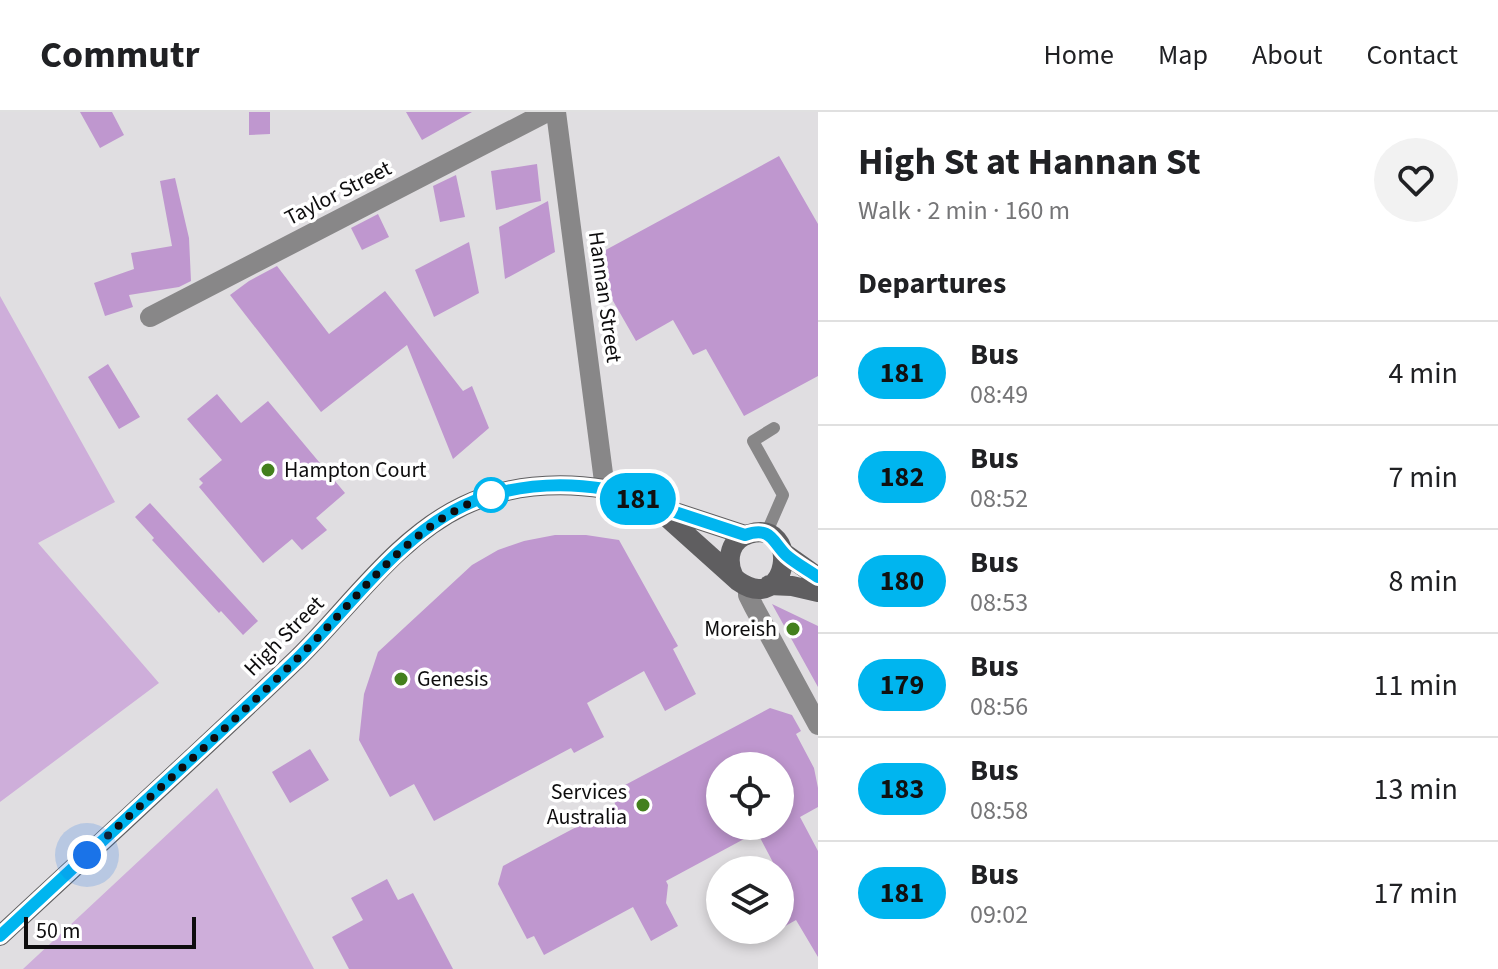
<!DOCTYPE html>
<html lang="en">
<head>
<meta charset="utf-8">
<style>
	:root { --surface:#fff; --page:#f2f2f2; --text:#202124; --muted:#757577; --line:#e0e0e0 }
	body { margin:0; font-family:"Source Sans 3",sans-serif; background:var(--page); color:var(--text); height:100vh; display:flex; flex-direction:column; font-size:30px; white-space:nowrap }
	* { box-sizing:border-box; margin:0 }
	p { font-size:26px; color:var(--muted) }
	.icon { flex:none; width:44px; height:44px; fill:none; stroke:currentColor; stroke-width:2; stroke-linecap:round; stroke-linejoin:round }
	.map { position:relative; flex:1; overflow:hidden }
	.drawer { display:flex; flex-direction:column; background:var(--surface); width:680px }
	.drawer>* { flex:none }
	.badge { padding:0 16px; border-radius:26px; font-size:28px; line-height:52px }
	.tools { position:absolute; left:706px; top:640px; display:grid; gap:16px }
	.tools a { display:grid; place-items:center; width:88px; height:88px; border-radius:50%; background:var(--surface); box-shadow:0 4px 12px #0003; font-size:40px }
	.scale { position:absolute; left:24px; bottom:20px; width:172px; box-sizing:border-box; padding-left:8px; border:4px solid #0e0d0e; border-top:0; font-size:22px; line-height:28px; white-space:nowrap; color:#0e0d0e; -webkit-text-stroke:6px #fff; paint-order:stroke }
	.you { position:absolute; width:40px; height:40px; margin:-20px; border:6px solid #fff; border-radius:50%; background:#1a73e8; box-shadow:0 0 0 12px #1a73e833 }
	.map>.badge { position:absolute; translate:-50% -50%; box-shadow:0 0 0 4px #fff }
	h2 { padding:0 40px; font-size:30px; line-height:72px }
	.round { display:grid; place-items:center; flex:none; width:84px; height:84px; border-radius:42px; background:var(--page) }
	.head { display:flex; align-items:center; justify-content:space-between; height:136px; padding:0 40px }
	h1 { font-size:38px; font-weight:700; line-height:60px }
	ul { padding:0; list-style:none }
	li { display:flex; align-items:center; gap:24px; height:104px; padding:0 40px; border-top:2px solid var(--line) }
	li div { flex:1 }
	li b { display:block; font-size:30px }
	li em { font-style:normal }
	li .badge { min-width:88px; font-weight:700; text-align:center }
	header { display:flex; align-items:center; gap:48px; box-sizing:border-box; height:112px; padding:0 40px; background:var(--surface); border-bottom:2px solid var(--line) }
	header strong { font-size:38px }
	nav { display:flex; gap:44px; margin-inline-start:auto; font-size:28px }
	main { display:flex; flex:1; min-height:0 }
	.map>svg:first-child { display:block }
	.green { fill:#ceaeda }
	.building { fill:#bf97cf; fill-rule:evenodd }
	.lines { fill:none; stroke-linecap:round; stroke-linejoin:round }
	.service { stroke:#888788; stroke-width:12 }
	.minor { stroke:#888788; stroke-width:20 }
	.secondary { stroke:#5f5e60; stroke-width:20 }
	.line-casing { stroke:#fff; stroke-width:18 }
	.line { stroke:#00b5ef; stroke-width:12 }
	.walk { stroke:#0e0d0e; stroke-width:8; stroke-dasharray:0 14.4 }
	.poi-dot { fill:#43801d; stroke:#fff; stroke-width:3 }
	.stop-dot { fill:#fff; stroke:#00b5ef; stroke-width:4 }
	.labels { text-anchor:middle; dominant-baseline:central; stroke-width:7; stroke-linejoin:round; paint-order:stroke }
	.street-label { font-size:22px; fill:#0e0d0e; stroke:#fff }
	.poi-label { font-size:22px; fill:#0e0d0e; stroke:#fff; text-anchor:start }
</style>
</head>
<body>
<header>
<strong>Commutr</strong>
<nav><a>Home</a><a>Map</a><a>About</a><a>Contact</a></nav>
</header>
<main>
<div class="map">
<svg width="818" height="857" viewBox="0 0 818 857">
	<rect width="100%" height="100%" fill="#e0dee1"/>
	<path class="green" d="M0,184L115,390L38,431L159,571L0,690Z
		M217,676L314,857H23Z"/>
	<path class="building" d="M80,0H112L124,23L100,36Z
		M249,0H270V22L249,23Z
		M406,0H472L422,28Z
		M779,44L818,112V264L744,304L706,237L693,243L673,208L636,229L589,147Z
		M537,52L541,89L496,98L491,59Z
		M456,63L465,105L440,110L433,74Z
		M175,66L189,126L191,169L179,175L175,155L179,175L129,183L133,195L105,204L94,171L134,157L131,141L172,134L160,69Z
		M548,89L555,140L505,167L499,115Z
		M378,102L389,125L362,138L351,116Z
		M469,130L479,181L434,205L415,158Z
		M277,154L329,222L385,179L463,279L472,274L489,316L453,347L407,233L321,300L230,183L249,169Z
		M108,252L140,305L119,317L88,265Z
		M217,282L241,311L268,289L345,381L316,406L327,418L302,438L292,427L263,451L199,375L203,371L199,367L222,348L187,307Z
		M150,391L258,509L243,523L221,499L219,501L152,428L154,426L135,405Z
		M555,423H586L619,428L678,534L673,537L696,582L665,599L644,559L587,591L604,625L574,641L571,636L434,709L414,672L390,685L359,628L364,582L378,540L472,453L498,438L524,429Z
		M772,492L818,514V575Z
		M770,596L792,603L801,619L796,622L814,656L818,676V695L800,705L818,739V845L796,808L780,817V758H777L757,720L666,769L668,773L666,791L678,814L651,829L633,795L544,843L534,824L527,827L498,772L503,754L616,694L610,681ZM720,654H780V714H720Z
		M310,637L329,668L290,691L272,660Z
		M387,767L398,788L413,781L453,857H349L332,825L363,808L351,786Z"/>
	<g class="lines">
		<path class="service" d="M766,422L783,383L753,329L774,316"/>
		<path class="minor" d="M556,0L605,377
			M150,205L547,0
			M748,475V483L754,495L818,613"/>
		<path class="secondary" d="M660,399L738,469C789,505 802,406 749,422C730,427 726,447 733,463
			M784,441L818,465
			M769,473L792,474L818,480
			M0,824C99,732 200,640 298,546C350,495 396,426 463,394C507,373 558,369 605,377L745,423"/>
	</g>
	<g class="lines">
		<defs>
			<path id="line" d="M0,824C99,731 200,640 298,546C349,496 398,425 463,394C507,373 558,369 605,377L745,423C771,414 772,429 786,443C795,451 808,458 818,465"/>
		</defs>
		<use href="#line" class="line-casing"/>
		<use href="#line" class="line"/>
		<path class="walk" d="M87,743C158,677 232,612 301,543C359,485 411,409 491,383"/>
	</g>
	<g class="poi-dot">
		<circle cx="268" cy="358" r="8"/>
		<circle cx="793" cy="517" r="8"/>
		<circle cx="401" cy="567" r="8"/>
		<circle cx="643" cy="693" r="8"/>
	</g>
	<circle class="stop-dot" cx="491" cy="383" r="16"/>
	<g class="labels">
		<g class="street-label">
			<text transform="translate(338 81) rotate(-27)">Taylor Street</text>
			<text transform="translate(605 185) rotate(82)">Hannan Street</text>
			<text transform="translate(284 524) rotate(-45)">High Street</text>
		</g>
		<g class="poi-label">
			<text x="284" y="358">Hampton Court</text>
			<text x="777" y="517" text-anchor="end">Moreish</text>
			<text x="417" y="567">Genesis</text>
			<text x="627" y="680" text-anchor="end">Services<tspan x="627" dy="25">Australia</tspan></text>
		</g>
	</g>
</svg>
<div class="tools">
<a><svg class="icon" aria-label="locate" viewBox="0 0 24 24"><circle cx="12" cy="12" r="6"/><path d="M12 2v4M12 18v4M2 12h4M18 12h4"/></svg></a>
<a><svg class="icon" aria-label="layers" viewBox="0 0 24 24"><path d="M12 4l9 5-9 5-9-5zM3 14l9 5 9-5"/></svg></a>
</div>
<div class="scale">50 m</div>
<div class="you" style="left:87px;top:743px"></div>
<b class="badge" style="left:638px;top:387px;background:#00b5ef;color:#111">181</b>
</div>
<section class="drawer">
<div class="head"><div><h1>High St at Hannan St</h1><p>Walk · 2 min · 160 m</p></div><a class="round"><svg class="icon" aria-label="heart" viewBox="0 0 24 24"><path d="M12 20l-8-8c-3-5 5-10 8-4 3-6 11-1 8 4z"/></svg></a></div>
<h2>Departures</h2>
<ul>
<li><span class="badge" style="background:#00b5ef;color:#111">181</span><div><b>Bus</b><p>08:49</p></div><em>4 min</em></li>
<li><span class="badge" style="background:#00b5ef;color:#111">182</span><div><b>Bus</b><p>08:52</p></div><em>7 min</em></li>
<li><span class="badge" style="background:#00b5ef;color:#111">180</span><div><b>Bus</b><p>08:53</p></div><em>8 min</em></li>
<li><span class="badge" style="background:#00b5ef;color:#111">179</span><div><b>Bus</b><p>08:56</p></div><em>11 min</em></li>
<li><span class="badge" style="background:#00b5ef;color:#111">183</span><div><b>Bus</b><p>08:58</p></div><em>13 min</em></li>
<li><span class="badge" style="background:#00b5ef;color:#111">181</span><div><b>Bus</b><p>09:02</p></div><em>17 min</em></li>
</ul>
</section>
</main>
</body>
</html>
